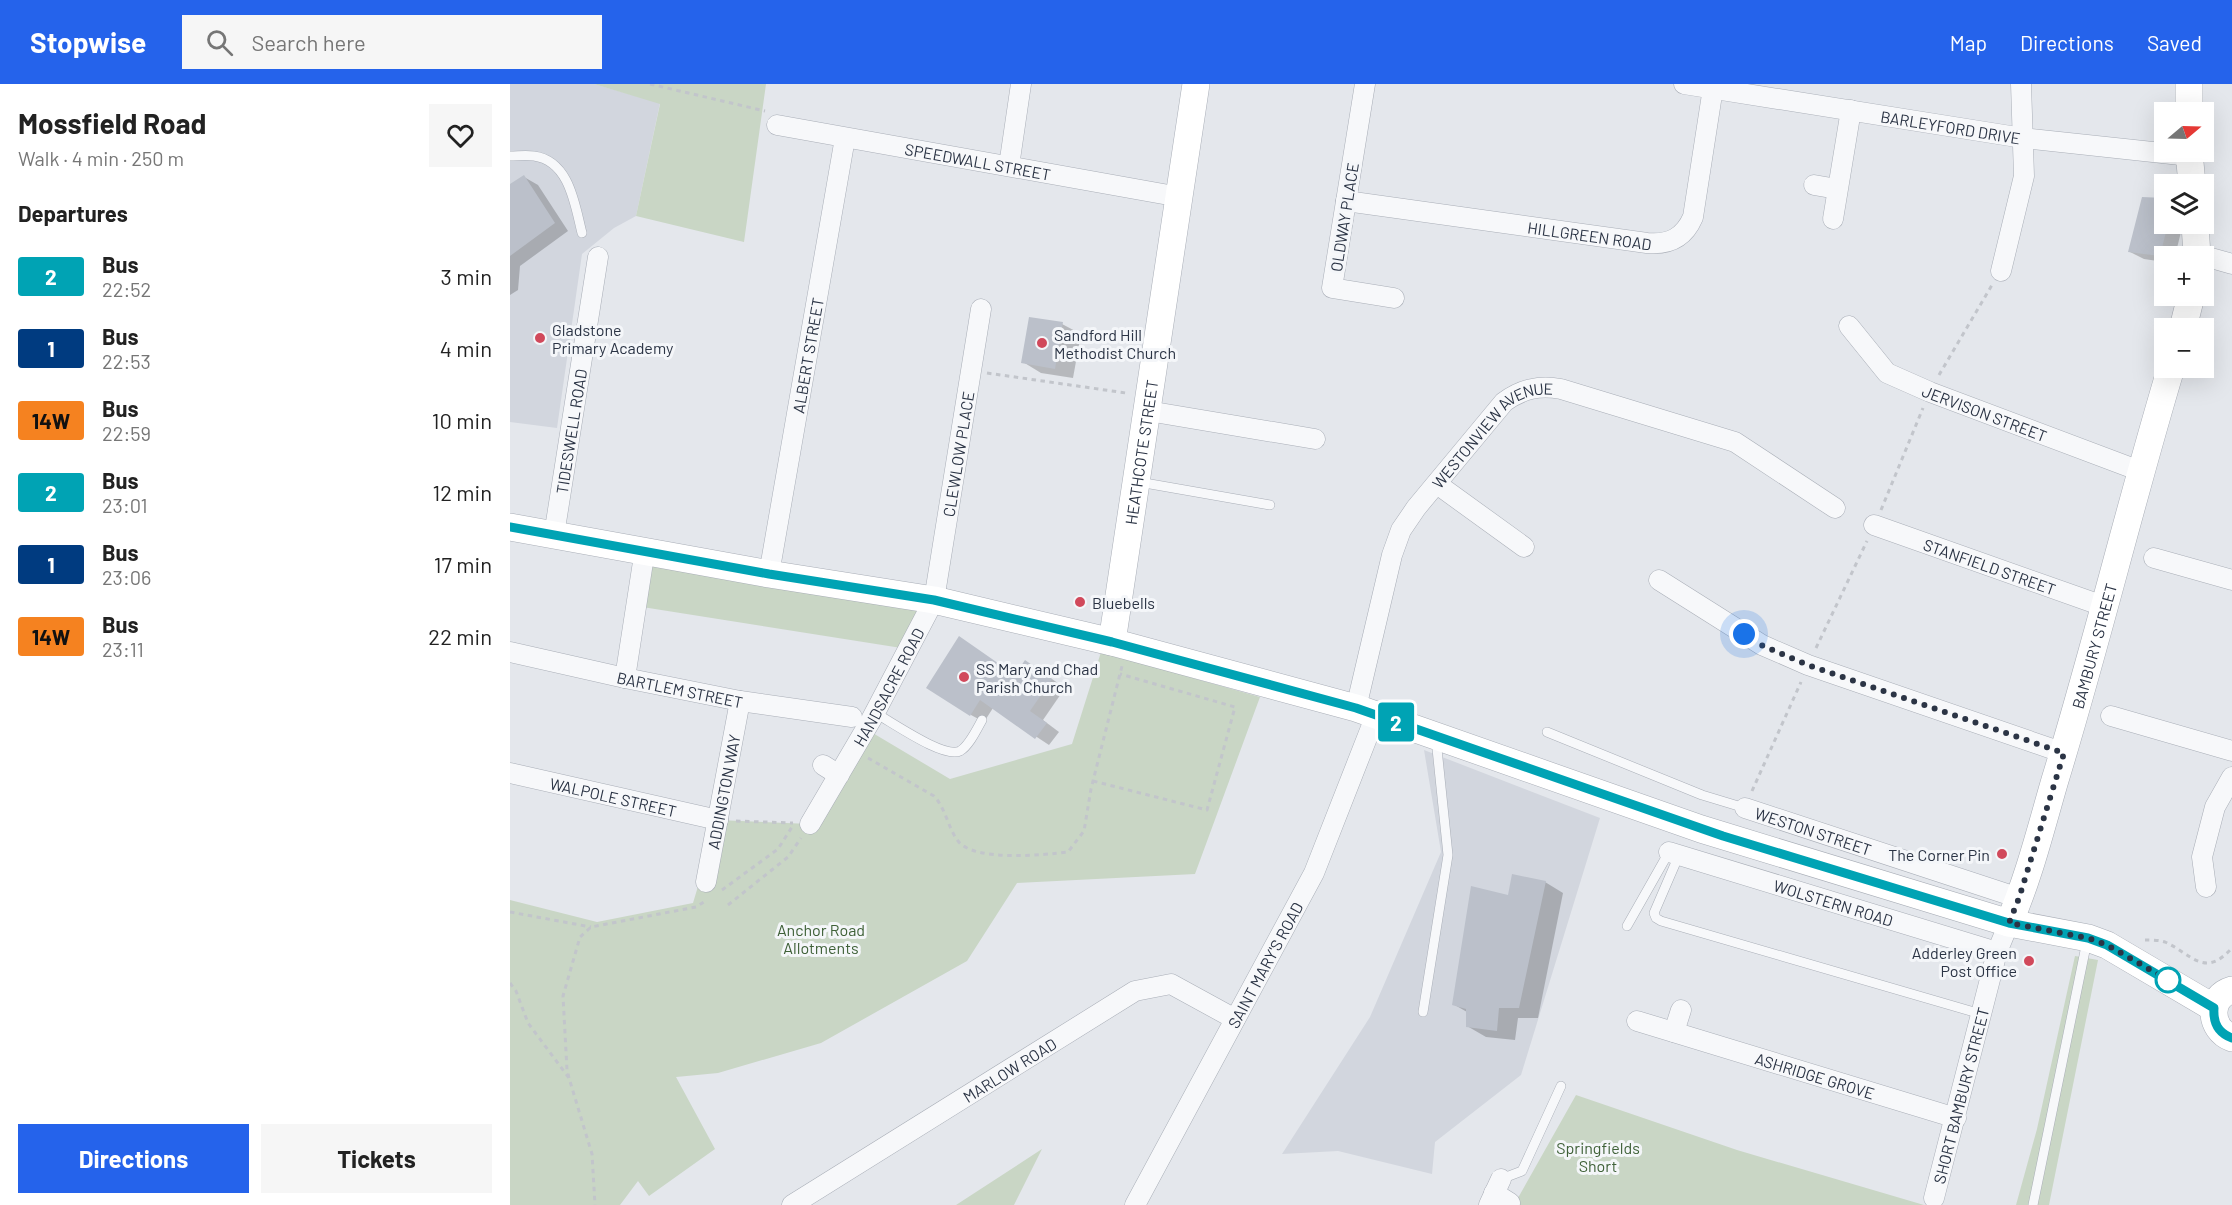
<!DOCTYPE html>
<html lang="en">
<head>
<meta charset="utf-8">
<style>
	:root { --surface:#fff; --page:#f6f6f6; --text:#222; --muted:#767676; --accent:#2563eb }
	body { margin:0; font-family:Barlow,sans-serif; background:var(--page); color:var(--text); height:100vh; display:flex; flex-direction:column; font-size:22px; white-space:nowrap }
	* { box-sizing:border-box; margin:0 }
	p { font-size:20px; color:var(--muted) }
	.icon { flex:none; width:33px; height:33px; fill:none; stroke:currentColor; stroke-width:2; stroke-linecap:round; stroke-linejoin:round }
	.map { position:relative; flex:1; overflow:hidden }
	.panel { display:flex; flex-direction:column; background:var(--surface); width:510px }
	.panel>* { flex:none }
	.badge { padding:0 12px; border-radius:4px; font-size:21px; line-height:39px }
	.needle { width:39px; rotate:71deg }
	.controls { position:absolute; left:1644px; top:18px; display:grid; gap:12px }
	.controls a { display:grid; place-items:center; width:60px; height:60px; border-radius:0px; background:var(--surface); box-shadow:0 6px 24px #0002; font-size:30px }
	.you { position:absolute; width:30px; height:30px; margin:-15px; border:4px solid #fff; border-radius:50%; background:#1a73e8; box-shadow:0 0 0 9px #1a73e833 }
	.map>.badge { position:absolute; translate:-50% -50%; box-shadow:0 0 0 3px #fff }
	h2 { padding:0 18px; font-size:22px; line-height:54px }
	.round { display:grid; place-items:center; flex:none; width:63px; height:63px; border-radius:0px; background:var(--page) }
	.summary { display:flex; align-items:center; justify-content:space-between; height:102px; padding:0 18px }
	h1 { font-size:28px; font-weight:700; line-height:45px }
	.button { display:flex; gap:12px; margin-top:auto; padding:12px 18px }
	.button a { flex:1; height:69px; border-radius:0px; background:var(--accent); color:#fff; font-size:24px; font-weight:700; line-height:69px; text-align:center }
	.button a+a { background:var(--page); color:var(--text) }
	ul { padding:0; list-style:none }
	li { display:flex; align-items:center; gap:18px; height:72px; padding:0 18px }
	li div { flex:1 }
	li b { display:block; font-size:22px }
	li em { font-style:normal }
	li .badge { min-width:66px; font-weight:700; text-align:center }
	header { display:flex; align-items:center; gap:36px; box-sizing:border-box; height:84px; padding:0 30px; background:var(--accent); color:#fff }
	header strong { font-size:28px }
	nav { display:flex; gap:33px; margin-inline-start:auto; font-size:21px }
	.search { width:420px; height:54px; background:var(--page); display:flex; align-items:center; gap:15px; box-sizing:border-box; padding:0 21px; border-radius:0px; color:var(--muted); font-size:22px }
	main { display:flex; flex:1; min-height:0 }
	.map>svg:first-child { display:block }
	.built { fill:#d2d6de }
	.green { fill:#c9d6c5 }
	.shadow { fill:#0003 }
	.building { fill:#bbc0ca }
	.lines { fill:none; stroke-linecap:round; stroke-linejoin:round }
	.lane-casing { stroke:#a9aeb7; stroke-width:10 }
	.street-casing { stroke:#a9aeb7; stroke-width:21 }
	.secondary-casing { stroke:#a9aeb7; stroke-width:28 }
	.path { stroke:#c2c5cb; stroke-width:3; stroke-dasharray:4.5 4.5; stroke-linecap:butt }
	.lane { stroke:#f7f8fa; stroke-width:9 }
	.street { stroke:#f7f8fa; stroke-width:20 }
	.secondary { stroke:#fff; stroke-width:27 }
	.line-casing { stroke:#fff; stroke-width:14 }
	.line { stroke:#00a3b4; stroke-width:9 }
	.walk { stroke:#2b3445; stroke-width:6; stroke-dasharray:0 10.8 }
	.poi-dot { fill:#d1495b; stroke:#f4f6f9; stroke-width:2 }
	.stop-dot { fill:#fff; stroke:#00a3b4; stroke-width:3 }
	.labels { text-anchor:middle; dominant-baseline:central; stroke-width:6; stroke-linejoin:round; paint-order:stroke }
	.street-label { font-size:16px; fill:#2b3445; stroke:#f4f6f9 }
	.poi-label { font-size:16px; fill:#2b3445; stroke:#f4f6f9; text-anchor:start }
	.park-label { font-size:16px; fill:#3f6138; stroke:#f4f6f9 }
</style>
</head>
<body>
<header>
<strong>Stopwise</strong>
<div class="search"><svg class="icon" aria-label="search" viewBox="0 0 24 24"><circle cx="10" cy="10" r="6"/><path d="M15 15l6 6"/></svg>Search here</div>
<nav><a>Map</a><a>Directions</a><a>Saved</a></nav>
</header>
<main>
<section class="panel">
<div class="summary"><div><h1>Mossfield Road</h1><p>Walk · 4 min · 250 m</p></div><a class="round"><svg class="icon" aria-label="heart" viewBox="0 0 24 24"><path d="M12 20l-8-8c-3-5 5-10 8-4 3-6 11-1 8 4z"/></svg></a></div>
<h2>Departures</h2>
<ul>
<li><span class="badge" style="background:#00a3b4;color:#fff">2</span><div><b>Bus</b><p>22:52</p></div><em>3 min</em></li>
<li><span class="badge" style="background:#003b80;color:#fff">1</span><div><b>Bus</b><p>22:53</p></div><em>4 min</em></li>
<li><span class="badge" style="background:#f58220;color:#111">14W</span><div><b>Bus</b><p>22:59</p></div><em>10 min</em></li>
<li><span class="badge" style="background:#00a3b4;color:#fff">2</span><div><b>Bus</b><p>23:01</p></div><em>12 min</em></li>
<li><span class="badge" style="background:#003b80;color:#fff">1</span><div><b>Bus</b><p>23:06</p></div><em>17 min</em></li>
<li><span class="badge" style="background:#f58220;color:#111">14W</span><div><b>Bus</b><p>23:11</p></div><em>22 min</em></li>
</ul>
<div class="button"><a>Directions</a><a>Tickets</a></div>
</section>
<div class="map">
<svg width="1722" height="1121" viewBox="0 0 1722 1121">
	<rect width="100%" height="100%" fill="#e4e7ec"/>
	<path class="built" d="M0,0H84L150,19L126,132L104,144L72,170L47,344L0,338Z
		M914,666L1090,734L1011,991L925,1058L922,1090L828,1067L772,1070L860,933L931,768Z"/>
	<path class="green" d="M84,0H256L234,158L126,132L150,20Z
		M137,467L424,516L404,566L126,522Z
		M591,568L750,613L685,790L507,799L457,877L311,959L208,989L166,993L205,1065L139,1112L128,1097L110,1121H0V816L87,838L183,819L208,736L300,740L356,645L440,695L562,660Z
		M1565,872L1588,876L1539,1121H1506L1527,1045Z
		M1066,1011L1227,1066L1414,1121H1004Z
		M532,1065L504,1121H446Z"/>
	<path class="shadow" d="M14,93L28,101L58,147L10,182L8,206L0,211V102Z
		M1633,115L1654,116V140H1673L1665,172H1654V178L1634,175L1620,168Z
		M552,240L571,250L563,294L531,289L513,278Z
		M449,554L506,592L529,586L555,604L533,636L549,648L539,661L483,624L474,638L461,631Z
		M1035,798L1053,809L1028,934H1008L1005,956L976,953L957,942V928L943,920L999,813Z"/>
	<path class="building" d="M14,91L45,139L0,172V100Z
		M1632,113L1654,114V140H1658L1650,172L1618,168Z
		M519,233L553,238L545,285L511,279Z
		M449,552L505,591L515,576L542,595L520,627L537,639L525,655L470,616L460,632L416,604Z
		M1002,790L1036,797L1009,924H989L987,947L956,943V925L942,921L961,802L998,811Z"/>
	<g class="lines">
		<defs>
			<path id="lane" d="M0,72C8,72 16,71 24,72C60,77 65,122 72,149
				M629,398L760,421
				M365,629C382,638 434,675 450,667C459,662 467,645 472,636
				M1037,648L1192,711L1235,724
				M1169,771L1144,829L1146,834L1151,837L1471,930
				M1117,842L1159,768
				M913,928L938,771L926,655
				M991,1095L1012,1087L1051,1002
				M1523,1121L1577,857"/>
			<g id="street">
				<path d="M855,0L822,204L884,214"/>
				<path id="s1" d="M1174,0L1513,54L1680,72"/>
				<path id="s2" d="M267,41L670,113"/>
				<path d="M499,82L511,0"/>
				<path d="M1304,101L1327,105"/>
				<path id="s3" d="M836,117L1137,159C1159,161 1174,154 1183,133L1203,4"/>
				<path d="M1323,135L1341,26"/>
				<path d="M1687,170L1722,180"/>
				<path d="M1491,187L1514,92L1511,0"/>
				<path id="s4" d="M1339,242L1377,289L1420,308L1630,387"/>
				<path d="M638,327L805,355"/>
				<path d="M927,400L1014,463"/>
				<path id="s5" d="M1364,441L1596,523"/>
				<path id="s6" d="M44,451L88,173"/>
				<path d="M1644,474L1722,496"/>
				<path id="s7" d="M259,490L335,54"/>
				<path d="M1149,496L1252,561L1298,581L1554,669"/>
				<path id="s8" d="M0,568L115,594L230,617L342,633"/>
				<path d="M115,594L133,478L137,467"/>
				<path id="s9" d="M846,624L882,471L891,446L906,424L994,318C1012,305 1029,301 1051,305L1225,358L1325,424"/>
				<path d="M1601,632L1722,667"/>
				<path d="M313,681L329,691"/>
				<path id="s10" d="M0,689L208,736"/>
				<path id="s11" d="M1235,724L1509,814"/>
				<path id="s12" d="M300,740L361,636L424,516L471,225"/>
				<path id="s13" d="M1159,768L1487,868"/>
				<path id="s14" d="M196,798L230,617"/>
				<path d="M1696,803L1692,773L1705,723L1722,693"/>
				<path id="s15" d="M1127,937L1446,1034"/>
				<path d="M1164,948L1171,926"/>
				<path d="M984,1109L1000,1119"/>
				<path id="s16" d="M1424,1114L1487,868L1499,839"/>
				<path id="s17" d="M282,1121L625,907L661,900L725,935"/>
				<path id="s18" d="M625,1121L804,789L866,631"/>
				<path d="M979,1121L991,1095"/>
			</g>
			<g id="secondary">
				<path d="M1679,0V28"/>
				<path d="M1679,68L1682,100"/>
				<path d="M1685,140L1687,172"/>
				<path d="M1673,244L1681,212"/>
				<path d="M0,443L259,490L424,516L602,558L846,624L1191,745L1499,839L1578,854L1597,861L1704,924"/>
				<path id="s19" d="M602,558L686,0"/>
				<path id="s20" d="M1499,839C1519,793 1531,744 1545,696C1587,559 1620,420 1661,284"/>
				<path d="M1722,906C1697,913 1699,945 1722,954"/>
			</g>
		</defs>
		<use href="#lane" class="lane-casing"/>
		<use href="#street" class="street-casing"/>
		<use href="#secondary" class="secondary-casing"/>
		<path class="path" d="M140,0L255,27
			M477,289L616,309
			M1429,291L1482,201
			M1371,426L1413,324
			M1306,564L1357,457
			M358,674L424,712C436,725 438,744 448,757C464,778 533,771 558,768L574,747L581,705L612,582
			M583,697L697,726L725,623L610,590
			M1242,707L1291,598
			M226,737L283,739
			M212,806L268,765L282,743
			M218,821L278,773L291,754
			M0,828L81,843
			M1635,856C1641,856 1649,856 1655,858C1682,870 1694,895 1722,864
			M0,899L6,907L18,939L59,994L82,1070L85,1121
			M59,994L57,986L53,912L70,853L81,843L186,823L197,816"/>
		<use href="#lane" class="lane"/>
		<use href="#street" class="street"/>
		<use href="#secondary" class="secondary"/>
	</g>
	<g class="lines">
		<defs>
			<path id="line" d="M0,443L259,490L424,516L602,558L846,624L1213,752L1499,839L1578,854L1597,861L1704,924C1703,939 1708,949 1722,954"/>
		</defs>
		<use href="#line" class="line-casing"/>
		<use href="#line" class="line"/>
		<path class="walk" d="M1234,550L1251,561L1298,581L1554,669L1509,814L1499,839L1578,854L1597,861L1658,896"/>
	</g>
	<g class="poi-dot">
		<circle cx="30" cy="254" r="6"/>
		<circle cx="532" cy="259" r="6"/>
		<circle cx="570" cy="518" r="6"/>
		<circle cx="454" cy="593" r="6"/>
		<circle cx="1492" cy="770" r="6"/>
		<circle cx="1519" cy="877" r="6"/>
	</g>
	<circle class="stop-dot" cx="1658" cy="896" r="12"/>
	<g class="labels">
		<g class="street-label">
			<text stroke="none"><textPath href="#s1" startOffset="270">BARLEYFORD DRIVE</textPath></text>
			<text stroke="none"><textPath href="#s2" startOffset="204">SPEEDWALL STREET</textPath></text>
			<text transform="translate(834 133) rotate(-81)">OLDWAY PLACE</text>
			<text stroke="none"><textPath href="#s3" startOffset="246">HILLGREEN ROAD</textPath></text>
			<text stroke="none"><textPath href="#s7" startOffset="222">ALBERT STREET</textPath></text>
			<text stroke="none"><textPath href="#s4" startOffset="166">JERVISON STREET</textPath></text>
			<text stroke="none"><textPath href="#s6" startOffset="105">TIDESWELL ROAD</textPath></text>
			<text stroke="none"><textPath href="#s9" startOffset="320">WESTONVIEW AVENUE</textPath></text>
			<text stroke="none"><textPath href="#s19" startOffset="192">HEATHCOTE STREET</textPath></text>
			<text stroke="none"><textPath href="#s12" startOffset="404">CLEWLOW PLACE</textPath></text>
			<text stroke="none"><textPath href="#s5" startOffset="123">STANFIELD STREET</textPath></text>
			<text stroke="none"><textPath href="#s20" startOffset="290">BAMBURY STREET</textPath></text>
			<text stroke="none"><textPath href="#s12" startOffset="158">HANDSACRE ROAD</textPath></text>
			<text stroke="none"><textPath href="#s8" startOffset="174">BARTLEM STREET</textPath></text>
			<text stroke="none"><textPath href="#s14" startOffset="92">ADDINGTON WAY</textPath></text>
			<text stroke="none"><textPath href="#s10" startOffset="106">WALPOLE STREET</textPath></text>
			<text stroke="none"><textPath href="#s11" startOffset="72">WESTON STREET</textPath></text>
			<text stroke="none"><textPath href="#s13" startOffset="172">WOLSTERN ROAD</textPath></text>
			<text stroke="none"><textPath href="#s18" startOffset="273">SAINT MARY'S ROAD</textPath></text>
			<text stroke="none"><textPath href="#s17" startOffset="256">MARLOW ROAD</textPath></text>
			<text stroke="none"><textPath href="#s15" startOffset="186">ASHRIDGE GROVE</textPath></text>
			<text stroke="none"><textPath href="#s16" startOffset="106">SHORT BAMBURY STREET</textPath></text>
		</g>
		<g class="poi-label">
			<text x="42" y="245">Gladstone<tspan x="42" dy="18">Primary Academy</tspan></text>
			<text x="544" y="250">Sandford Hill<tspan x="544" dy="18">Methodist Church</tspan></text>
			<text x="582" y="518">Bluebells</text>
			<text x="466" y="584">SS Mary and Chad<tspan x="466" dy="18">Parish Church</tspan></text>
			<text x="1480" y="770" text-anchor="end">The Corner Pin</text>
			<text x="1507" y="868" text-anchor="end">Adderley Green<tspan x="1507" dy="18">Post Office</tspan></text>
		</g>
		<g class="park-label">
			<text x="311" y="845">Anchor Road<tspan x="311" dy="18">Allotments</tspan></text>
			<text x="1088" y="1063">Springfields<tspan x="1088" dy="18">Short</tspan></text>
		</g>
	</g>
</svg>
<div class="controls">
<a><svg class="needle" viewBox="-14 -14 28 28"><path d="M0-13l5 13h-10z" fill="#e53935"/><path d="M0 13l5-13h-10z" fill="#767676"/></svg></a>
<a><svg class="icon" aria-label="layers" viewBox="0 0 24 24"><path d="M12 4l9 5-9 5-9-5zM3 14l9 5 9-5"/></svg></a>
<a>+</a>
<a>−</a>
</div>
<div class="you" style="left:1234px;top:550px"></div>
<b class="badge" style="left:886px;top:638px;background:#00a3b4;color:#fff">2</b>
</div>
</main>
</body>
</html>
